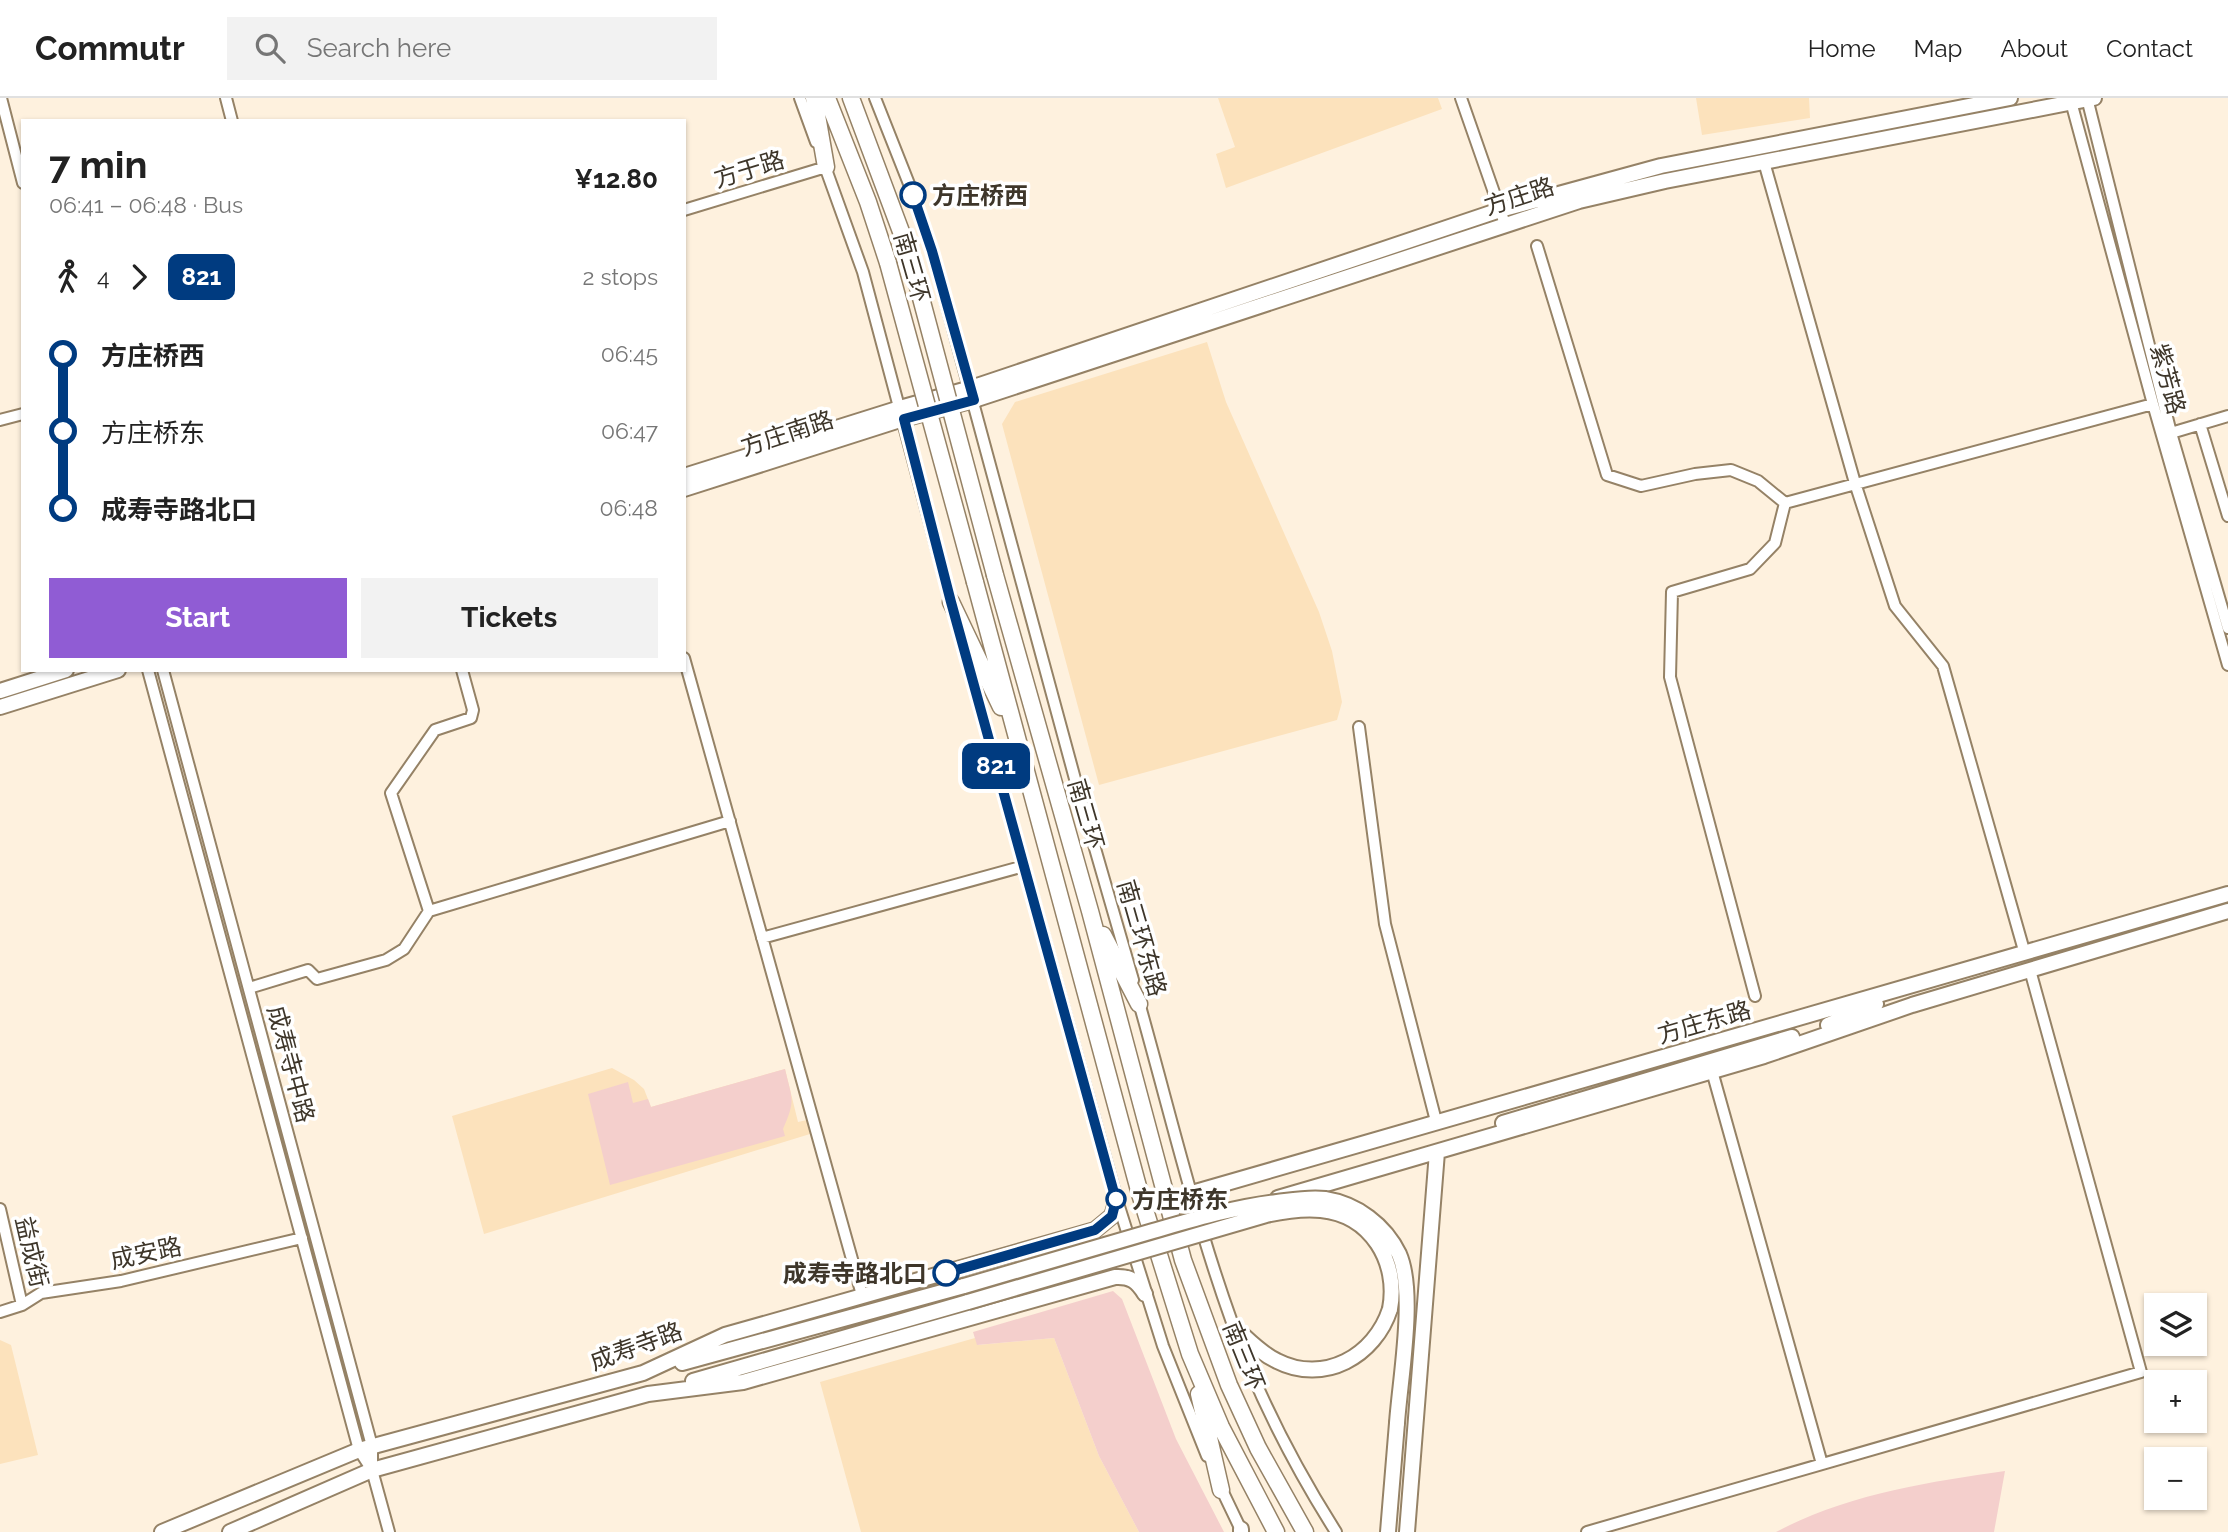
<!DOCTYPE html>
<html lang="en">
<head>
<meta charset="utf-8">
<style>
	:root { --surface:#fff; --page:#f2f2f2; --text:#222; --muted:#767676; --line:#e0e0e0; --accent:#905cd4 }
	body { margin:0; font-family:Raleway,"Noto Sans SC",sans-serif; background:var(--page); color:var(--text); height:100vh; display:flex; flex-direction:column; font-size:26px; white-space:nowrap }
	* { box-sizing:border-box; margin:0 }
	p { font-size:23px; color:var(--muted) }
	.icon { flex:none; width:38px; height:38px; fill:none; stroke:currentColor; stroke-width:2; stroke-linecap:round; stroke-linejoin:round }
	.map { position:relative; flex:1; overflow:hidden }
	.sheet { position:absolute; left:21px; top:21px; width:665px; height:553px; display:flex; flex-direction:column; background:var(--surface); border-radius:0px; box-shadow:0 2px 5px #0004 }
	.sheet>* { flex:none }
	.badge { padding:0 14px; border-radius:10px; font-size:24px; line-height:46px }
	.fabs { position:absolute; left:2144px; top:1195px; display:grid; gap:14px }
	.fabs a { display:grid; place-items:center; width:63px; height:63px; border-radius:0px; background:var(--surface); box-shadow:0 2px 5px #0004; font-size:35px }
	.map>.badge { position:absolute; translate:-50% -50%; box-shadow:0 0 0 4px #fff }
	.legs { display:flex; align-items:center; gap:10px; height:77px; padding:0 28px; font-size:23px }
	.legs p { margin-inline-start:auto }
	.headline { display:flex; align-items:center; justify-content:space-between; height:119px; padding:0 28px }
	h1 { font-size:38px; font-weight:700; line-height:52px }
	.button { display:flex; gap:14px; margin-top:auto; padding:14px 28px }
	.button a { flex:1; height:80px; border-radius:0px; background:var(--accent); color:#fff; font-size:28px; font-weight:700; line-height:80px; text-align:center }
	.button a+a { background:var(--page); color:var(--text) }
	ul { padding:0 28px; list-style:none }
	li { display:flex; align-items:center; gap:24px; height:77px; font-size:26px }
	li i { display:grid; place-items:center; width:10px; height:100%; margin:0 9px; background:currentColor }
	li i::after { content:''; width:18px; height:18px; margin:-9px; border:5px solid; border-radius:50%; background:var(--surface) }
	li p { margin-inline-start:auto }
	li:first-child i { background:linear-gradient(#0000 50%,currentColor 0) }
	li:last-child i { background:linear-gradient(currentColor 50%,#0000 0) }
	header { display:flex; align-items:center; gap:42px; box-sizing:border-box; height:98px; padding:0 35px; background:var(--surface); border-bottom:2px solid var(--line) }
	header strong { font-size:33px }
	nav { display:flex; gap:38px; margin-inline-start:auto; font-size:24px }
	.search { width:490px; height:63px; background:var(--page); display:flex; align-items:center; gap:18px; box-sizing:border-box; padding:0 24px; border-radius:0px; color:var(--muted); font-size:26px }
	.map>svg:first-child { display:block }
	.built { fill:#fce2bc }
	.green { fill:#f4cfcc }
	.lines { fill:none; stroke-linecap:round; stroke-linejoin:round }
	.minor-casing { stroke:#958266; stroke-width:14 }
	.major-casing { stroke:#958266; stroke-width:18 }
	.highway-casing { stroke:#958266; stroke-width:19 }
	.minor { stroke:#fff; stroke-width:10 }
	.major { stroke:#fff; stroke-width:14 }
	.highway { stroke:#fff; stroke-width:16 }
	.major-bridge-casing { stroke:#958266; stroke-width:18; stroke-linecap:butt }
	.highway-bridge-casing { stroke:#958266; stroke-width:19; stroke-linecap:butt }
	.major-bridge { stroke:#fff; stroke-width:14 }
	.highway-bridge { stroke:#fff; stroke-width:16 }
	.line-1-casing { stroke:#fff; stroke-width:16 }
	.line-1 { stroke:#003b80; stroke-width:10 }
	.stop-1-dot { fill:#fff; stroke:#003b80; stroke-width:3.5 }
	.labels { text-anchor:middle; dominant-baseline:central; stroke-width:7; stroke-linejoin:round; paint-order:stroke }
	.street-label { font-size:24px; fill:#3e362a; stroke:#fff }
	.stop-label { font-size:24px; font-weight:bold; fill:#3e362a; stroke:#fff; text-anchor:start }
</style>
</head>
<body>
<header>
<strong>Commutr</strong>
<div class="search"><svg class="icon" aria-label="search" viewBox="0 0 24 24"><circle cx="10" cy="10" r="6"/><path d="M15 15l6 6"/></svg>Search here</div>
<nav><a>Home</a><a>Map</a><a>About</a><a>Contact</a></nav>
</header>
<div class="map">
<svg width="2228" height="1434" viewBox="0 0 2228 1434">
	<rect width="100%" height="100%" fill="#fef1de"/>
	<path class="built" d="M1218,0H1438L1442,11L1226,90L1216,56L1235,49Z
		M1696,0H1809L1810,20L1702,37Z
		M1207,244L1226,304L1319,514L1332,553L1342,604L1337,622L1099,687L1002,326L1015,304Z
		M612,970L634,982L644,991L651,1009L785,971L798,1024L807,1022L810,1036L484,1136L452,1018Z
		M975,1240L978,1247L1054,1240L1099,1358L1139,1434H861L820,1284Z
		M0,1242L11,1247L38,1357L0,1366Z"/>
	<path class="green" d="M785,971C792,1001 796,1002 783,1031L785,1038L610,1087L588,996L628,984L633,1005L648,1001L651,1009Z
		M1113,1193L1122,1201L1176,1341L1224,1434H1139L1099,1358L1054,1240L977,1247L973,1234Z
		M2005,1373L1994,1434H1776C1845,1397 1927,1384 2005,1373Z"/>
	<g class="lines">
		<defs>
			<path id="minor" d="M1,0L23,85
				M226,0L232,23
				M800,0L816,44
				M875,0L913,96L932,153L1075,681L1133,882
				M1461,0L1505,126
				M2070,0L2153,306L2228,567
				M2087,0L2171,335L2228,530
				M823,63L863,174L952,508
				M1764,64L1855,385L1895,508L1943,568L2025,856
				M684,112L826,69
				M1537,148L1607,377L1641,388L1695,376L1731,372L1758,383L1785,405L2153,306
				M0,322L23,316
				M2200,326L2228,418
				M2171,335L2228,318
				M960,537L1117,1102L1163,1248L1207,1358
				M684,560L862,1197
				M148,572L359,1352L372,1372
				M163,572L372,1348V1372L389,1434
				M1359,629L1385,826L1436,1023
				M429,813L391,695L435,632L471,620L473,612L462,572
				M762,840L1024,768
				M249,890L308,872L317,881L386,862L404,851L429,813L730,723
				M1755,898L1670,579L1672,494L1750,471L1775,445L1785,405
				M1138,901C1173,1024 1201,1150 1249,1269C1273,1326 1303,1382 1336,1434
				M1712,973L1822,1366
				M0,1111L22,1207
				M0,1214L22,1207L41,1195L121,1183L302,1140
				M1219,1386L1242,1434
				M1587,1434L2141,1274L2030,872"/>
			<path id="major" d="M684,378L900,310L971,290L1500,112L1661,68L2010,0
				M684,391L903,321L974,302L1579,103L1665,83L2094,0
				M0,593L66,572
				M0,609L118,572
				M1828,927L1876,906
				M1503,1025L1792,939
				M1192,1095L2228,796
				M1278,1100L1764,958L1912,907L2228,813
				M1234,1229C1248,1241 1260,1255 1277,1263C1324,1287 1375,1258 1390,1211
				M682,1265L964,1188
				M693,1283L968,1204
				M1241,1431V1434
				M162,1434L359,1352L643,1275L725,1237L1095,1132L1112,1118L1117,1102
				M230,1434L372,1372L648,1296L743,1284L1115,1179C1130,1178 1137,1183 1145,1196
				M1388,1434L1397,1325
				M1407,1434L1437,1054"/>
			<path id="highway" d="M814,0L826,69
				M827,0L868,104L888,165
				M851,0L909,155
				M995,477L1090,813L1183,1162L1229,1287L1258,1350L1305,1434
				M975,484L1140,1096L1190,1256L1221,1329L1276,1434
				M951,504L1001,609
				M1103,837L1139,906
				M1199,1296L1221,1392"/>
		</defs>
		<use href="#minor" class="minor-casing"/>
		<use href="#major" class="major-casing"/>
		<use href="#highway" class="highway-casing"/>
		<use href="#minor" class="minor"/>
		<use href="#major" class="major"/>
		<use href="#highway" class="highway"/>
		<defs>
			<path id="major-bridge" d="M964,1188C1027,1170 1090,1151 1153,1133C1195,1121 1235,1109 1277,1104C1293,1102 1309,1099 1325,1101C1357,1106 1385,1127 1399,1156C1416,1195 1400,1281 1397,1325
				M968,1204L1266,1117C1284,1113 1302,1110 1321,1112C1371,1117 1399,1164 1390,1211"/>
			<path id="highway-bridge" d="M909,155L995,477
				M888,165L975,484"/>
		</defs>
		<use href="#major-bridge" class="major-bridge-casing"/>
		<use href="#highway-bridge" class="highway-bridge-casing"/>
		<use href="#major-bridge" class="major-bridge"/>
		<use href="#highway-bridge" class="highway-bridge"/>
	</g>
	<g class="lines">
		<defs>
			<path id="line-1" d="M913,97L932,153L974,302L904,321L951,504L1116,1102L1112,1118L1095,1132L946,1175"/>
		</defs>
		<use href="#line-1" class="line-1-casing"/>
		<use href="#line-1" class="line-1"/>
	</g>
	<g class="stop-1-dot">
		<circle cx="913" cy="97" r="12"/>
		<circle cx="1116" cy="1101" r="9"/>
		<circle cx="946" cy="1175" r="12"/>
	</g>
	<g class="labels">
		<g class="street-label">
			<text transform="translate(749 71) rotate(-17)">方于路</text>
			<text transform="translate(1519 98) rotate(-18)">方庄路</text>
			<text transform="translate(912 169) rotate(74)">南三环</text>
			<text transform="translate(2168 281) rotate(75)">紫芳路</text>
			<text transform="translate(787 335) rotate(-18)">方庄南路</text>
			<text transform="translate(1086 716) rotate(74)">南三环</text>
			<text transform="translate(1142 840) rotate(74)">南三环东路</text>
			<text transform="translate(1704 924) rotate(-16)">方庄东路</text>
			<text transform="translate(291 966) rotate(75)">成寿寺中路</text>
			<text transform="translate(32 1154) rotate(77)">益成街</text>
			<text transform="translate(146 1155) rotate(-12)">成安路</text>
			<text transform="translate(636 1248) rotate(-20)">成寿寺路</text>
			<text transform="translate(1244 1258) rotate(68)">南三环</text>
		</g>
		<g class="stop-label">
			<text x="932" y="97">方庄桥西</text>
			<text x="1132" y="1101">方庄桥东</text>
			<text x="927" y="1175" text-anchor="end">成寿寺路北口</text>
		</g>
	</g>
</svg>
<div class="fabs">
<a><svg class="icon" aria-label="layers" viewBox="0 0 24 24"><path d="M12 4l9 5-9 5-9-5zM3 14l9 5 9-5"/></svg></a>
<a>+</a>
<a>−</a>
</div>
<b class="badge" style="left:996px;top:668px;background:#003b80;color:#fff">821</b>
<section class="sheet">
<div class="headline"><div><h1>7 min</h1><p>06:41 – 06:48 · Bus</p></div><b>¥12.80</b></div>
<div class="legs"><svg class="icon" aria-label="walk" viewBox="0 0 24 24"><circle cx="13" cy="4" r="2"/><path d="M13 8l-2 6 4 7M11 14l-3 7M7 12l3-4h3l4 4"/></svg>4<svg class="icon" aria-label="forward" viewBox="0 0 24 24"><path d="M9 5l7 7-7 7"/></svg><b class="badge" style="background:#003b80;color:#fff">821</b><p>2 stops</p></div>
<ul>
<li><i style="color:#003b80"></i><b>方庄桥西</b><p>06:45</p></li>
<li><i style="color:#003b80"></i><span>方庄桥东</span><p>06:47</p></li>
<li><i style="color:#003b80"></i><b>成寿寺路北口</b><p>06:48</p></li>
</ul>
<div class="button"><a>Start</a><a>Tickets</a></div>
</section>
</div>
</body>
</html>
